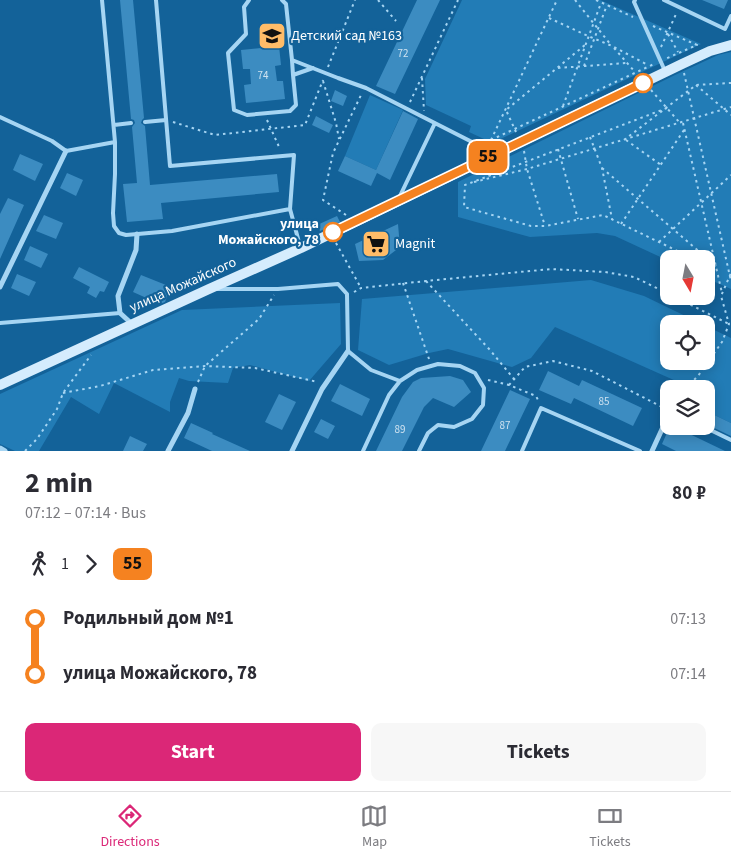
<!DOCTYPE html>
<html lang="en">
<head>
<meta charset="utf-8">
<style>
	:root { --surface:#fff; --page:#f7f7f7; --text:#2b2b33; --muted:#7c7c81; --line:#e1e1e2; --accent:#db2777 }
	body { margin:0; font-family:"Source Sans 3",sans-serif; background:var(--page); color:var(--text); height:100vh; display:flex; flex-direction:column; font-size:19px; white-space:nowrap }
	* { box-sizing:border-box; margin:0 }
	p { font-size:16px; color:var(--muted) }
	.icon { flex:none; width:28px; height:28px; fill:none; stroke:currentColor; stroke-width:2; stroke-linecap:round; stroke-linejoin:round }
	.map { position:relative; height:451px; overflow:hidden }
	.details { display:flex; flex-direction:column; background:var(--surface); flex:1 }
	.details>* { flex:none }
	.badge { padding:0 10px; border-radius:8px; font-size:18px; line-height:32px }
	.needle { width:32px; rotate:170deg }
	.fabs { position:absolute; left:660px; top:250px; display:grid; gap:10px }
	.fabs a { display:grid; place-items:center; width:55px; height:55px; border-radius:10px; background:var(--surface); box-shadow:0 2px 12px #0003; font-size:25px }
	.map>.badge { position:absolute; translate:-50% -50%; box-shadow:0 0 0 2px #fff }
	.legs { display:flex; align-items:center; gap:8px; height:55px; padding:0 25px; font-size:16px }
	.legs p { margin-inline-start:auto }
	.summary { display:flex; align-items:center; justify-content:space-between; height:85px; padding:0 25px }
	h1 { font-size:28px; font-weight:700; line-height:38px }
	.primary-button { display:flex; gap:10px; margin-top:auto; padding:10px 25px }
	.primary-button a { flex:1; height:58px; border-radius:10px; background:var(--accent); color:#fff; font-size:20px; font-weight:700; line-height:58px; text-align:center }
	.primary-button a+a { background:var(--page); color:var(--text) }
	ul { padding:0 25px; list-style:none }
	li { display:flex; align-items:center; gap:18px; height:55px; font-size:19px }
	li i { display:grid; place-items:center; width:8px; height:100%; margin:0 6px; background:currentColor }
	li i::after { content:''; width:12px; height:12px; margin:-6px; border:4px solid; border-radius:50%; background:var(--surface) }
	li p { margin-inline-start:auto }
	li:first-child i { background:linear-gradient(#0000 50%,currentColor 0) }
	li:last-child i { background:linear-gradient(currentColor 50%,#0000 0) }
	.tabs { display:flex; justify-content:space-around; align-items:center; height:70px; border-top:1px solid var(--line); background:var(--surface); font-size:14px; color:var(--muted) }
	.tabs a { display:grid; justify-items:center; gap:2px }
	.tabs .current { color:var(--accent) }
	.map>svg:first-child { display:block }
	.green { fill:#227cb6 }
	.building { fill:#3c8cc1 }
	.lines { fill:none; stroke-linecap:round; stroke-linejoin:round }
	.path { stroke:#a6d5f3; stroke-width:2; stroke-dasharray:2.5 4; stroke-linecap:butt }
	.lane { stroke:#a6d5f3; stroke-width:4 }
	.street { stroke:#a6d5f3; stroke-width:5 }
	.secondary { stroke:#d5ecfd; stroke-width:10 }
	.line-1-casing { stroke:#fff; stroke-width:11 }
	.line-1 { stroke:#f58220; stroke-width:8 }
	.stop-1-dot { fill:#fff; stroke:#f58220; stroke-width:2.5 }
	.labels { text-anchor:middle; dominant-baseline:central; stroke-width:4.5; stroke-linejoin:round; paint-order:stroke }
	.number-label { font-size:11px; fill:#cee2f0 }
	.poi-label { font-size:14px; fill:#fff; stroke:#136299; text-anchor:start }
	.stop-label { font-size:14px; font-weight:bold; fill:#fff; stroke:#136299; text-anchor:end }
	.street-label { font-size:14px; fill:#fff; stroke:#136299 }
</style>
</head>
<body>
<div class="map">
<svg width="731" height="451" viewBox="0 0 731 451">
	<rect width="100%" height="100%" fill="#136299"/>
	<path class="green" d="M462,0H600L701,44L492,143L490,139H484L469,132L471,126L426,105L425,79Z
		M731,52V289L706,278V259H669V261L615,236L597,233L530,237L458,217V182L675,75L718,55Z
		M370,95L403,110L376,170L345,156Z
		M591,280L644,296L702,324H669V361H706V326L731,338V423L706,411V389H681L676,381L555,327L531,358L512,367L448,349L429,353L389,365L358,350L362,299Z
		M340,303L341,344L309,381L250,365L233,368L228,383L189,381L179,378L170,402V412L114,383L99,414L71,397L39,451H15L0,444V394L182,310Z"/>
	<path class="building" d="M120,0H133L144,118L142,120L141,123L145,126L150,185L277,174L279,192L161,203L163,219L127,222L123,184L137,183L132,127L135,123L134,120L131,119Z
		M417,0H440L395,94L376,86Z
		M702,0H728L724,9Z
		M279,46L281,65L275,66L277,81H283L285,99L246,103L244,85L251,84L250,69H243L241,50Z
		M335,90L347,96L343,106L331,101Z
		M403,111L418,119L390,180L377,173L371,186L338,171L345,156L376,170Z
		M316,116L333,125L329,133L312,125Z
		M20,154L43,164L35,181L13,170Z
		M67,173L83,180L76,196L60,188Z
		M8,198L24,205L0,259V214Z
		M44,215L63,223L56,239L36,231Z
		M337,216L340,222L320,231L317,225Z
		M398,224L400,247L383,260L359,261L355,244Z
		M30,246L48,254L41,268L24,260Z
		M79,267L109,282L104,292L100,291L96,298L87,293L90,287L73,278Z
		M17,274L36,282L29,296L11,288Z
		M141,275L171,287L165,302L160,304L133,292Z
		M548,371L579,386L582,380L642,408L633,426L574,398L571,404L539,390Z
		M450,376L463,380L471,392L454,407L433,398L424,407L402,451H376L402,397L413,382L421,378Z
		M340,384L370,399L362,416L331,401Z
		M510,390L530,399L505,451H481Z
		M279,394L296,402L282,430L265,422Z
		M706,411L731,423V436L706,424Z
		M321,419L335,426L328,439L314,432Z
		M191,423L213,433L212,434L250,451H212L184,438Z
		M670,426H673L725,451H676L662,444Z
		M130,436L147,444L143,451H123Z"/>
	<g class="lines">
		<path class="path" d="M378,0L396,21
			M575,0L611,45
			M596,0L633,17
			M549,18L588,36L612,46L648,65
			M653,26L697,45L665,59
			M668,34L678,52
			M661,47L677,12
			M614,48L635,72
			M584,66L607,5
			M328,67L355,0
			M558,68L627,63
			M684,73L731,281
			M422,78L424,111
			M323,81L336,123L339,139
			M696,85L731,115
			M651,90L680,123
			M410,102L458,0
			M563,106L601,3
			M667,108L465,185L464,207L531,226H545L603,215L694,259
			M267,120L280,149
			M173,122L215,135L305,125L323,80
			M683,123L722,293
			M516,132L506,110L585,45
			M590,137L602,168L612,219
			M491,140L654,64
			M491,140L557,0
			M624,140L696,85L731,83
			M626,140L661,165
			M558,149L578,219
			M524,151L527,169L545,226
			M602,168L716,266
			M474,182L527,169L731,107
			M346,215L323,200L333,153L362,93
			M621,224L684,130
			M659,242L731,175
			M336,243L361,288
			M706,265L716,269
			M426,281L490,350L514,379
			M403,283L429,359
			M354,292L361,288L426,281L551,269L605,272L634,277L669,294
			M673,296L731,325
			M488,380L509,385L536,396L539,402
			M198,382L205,366L259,319L274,295
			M509,385L525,367L553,361L592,371L664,408
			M685,389L698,376L722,342L729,324L721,296L731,273
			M63,393L100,386L153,370L205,366L255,368L318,382
			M25,451L37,439L57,409L63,393L91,355"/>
		<path class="lane" d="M102,0L115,142
			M156,0L170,166L294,155L290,209L300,246
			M249,0L244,7L246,34L228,53L234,110L247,115L290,111L296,105L293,75L313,68
			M282,0L286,4L292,60L338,78L366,88L476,144L482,148L487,157
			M635,0L634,2L665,71
			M664,0L725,29L731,16
			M292,60L293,75
			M0,117L52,141L66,151L115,142V174L113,213L114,226L119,233L126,235L172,231L290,209
			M145,122L166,120
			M114,125L131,123
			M399,198L435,123
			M216,289H278L338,284L347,294L348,351L371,370L400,381
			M0,323L120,313
			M674,387L675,389
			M702,426L731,440
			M363,451L389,395L400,381L417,370L438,364L460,366L475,373L484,388L483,405L472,419L454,427L438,425L428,433L419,451
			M522,451L541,408L640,451"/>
		<path class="street" d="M0,287L66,151
			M132,324L120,313L118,296L136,250L137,234
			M0,448L5,451
			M168,451L188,413L195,389
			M292,451L322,389L348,351
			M652,451L669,414"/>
		<path class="secondary" d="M0,385L209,289L301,248L682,64L710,51L731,45"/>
	</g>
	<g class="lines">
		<defs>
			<path id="line-1" d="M333,232L643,83"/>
		</defs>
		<use href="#line-1" class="line-1-casing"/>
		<use href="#line-1" class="line-1"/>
	</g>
	<defs>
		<symbol id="school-square" viewBox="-11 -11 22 22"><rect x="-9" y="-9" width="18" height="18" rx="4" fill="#ffbc68" stroke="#136299"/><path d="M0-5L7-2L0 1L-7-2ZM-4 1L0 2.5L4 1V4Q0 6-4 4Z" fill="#111"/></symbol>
		<symbol id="supermarket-square" viewBox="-11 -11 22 22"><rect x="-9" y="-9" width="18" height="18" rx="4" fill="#ffbc68" stroke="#136299"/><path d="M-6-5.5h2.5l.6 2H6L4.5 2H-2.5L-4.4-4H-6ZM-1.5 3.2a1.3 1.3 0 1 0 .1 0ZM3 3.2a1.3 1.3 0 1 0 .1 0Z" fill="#111"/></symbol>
	</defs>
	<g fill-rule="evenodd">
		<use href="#school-square" x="256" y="20" width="32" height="32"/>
		<use href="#supermarket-square" x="360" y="228" width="32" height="32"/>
	</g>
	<g class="stop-1-dot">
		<circle cx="643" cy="83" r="9"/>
		<circle cx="333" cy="232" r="9"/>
	</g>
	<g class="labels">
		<g class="number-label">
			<text x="403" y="53">72</text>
			<text x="263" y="75">74</text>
			<text x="604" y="401">85</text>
			<text x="505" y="425">87</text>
			<text x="400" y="429">89</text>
		</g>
		<g class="poi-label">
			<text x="291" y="36">Детский сад №163</text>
			<text x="395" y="244">Magnit</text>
		</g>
		<g class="stop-label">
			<text x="319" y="224">улица<tspan x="319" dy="16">Можайского, 78</tspan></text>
		</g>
		<g class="street-label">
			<text transform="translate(183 285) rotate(-24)">улица Можайского</text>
		</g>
	</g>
</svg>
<div class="fabs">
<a><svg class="needle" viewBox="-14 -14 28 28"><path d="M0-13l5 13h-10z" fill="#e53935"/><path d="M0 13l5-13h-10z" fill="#7c7c81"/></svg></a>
<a><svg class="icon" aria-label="locate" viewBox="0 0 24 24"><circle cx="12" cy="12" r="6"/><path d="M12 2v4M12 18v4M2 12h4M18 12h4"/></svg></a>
<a><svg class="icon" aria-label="layers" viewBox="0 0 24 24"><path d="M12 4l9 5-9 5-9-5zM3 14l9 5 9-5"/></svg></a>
</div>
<b class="badge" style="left:488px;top:157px;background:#f58220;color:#111">55</b>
</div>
<section class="details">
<div class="summary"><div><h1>2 min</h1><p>07:12 – 07:14 · Bus</p></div><b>80 ₽</b></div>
<div class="legs"><svg class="icon" aria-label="walk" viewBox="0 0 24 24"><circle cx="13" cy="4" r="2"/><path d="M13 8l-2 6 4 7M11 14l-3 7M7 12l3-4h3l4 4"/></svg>1<svg class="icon" aria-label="forward" viewBox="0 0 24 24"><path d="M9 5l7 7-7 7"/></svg><b class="badge" style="background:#f58220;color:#111">55</b></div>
<ul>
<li><i style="color:#f58220"></i><b>Родильный дом №1</b><p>07:13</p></li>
<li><i style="color:#f58220"></i><b>улица Можайского, 78</b><p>07:14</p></li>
</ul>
<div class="primary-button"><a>Start</a><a>Tickets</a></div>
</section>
<nav class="tabs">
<a class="current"><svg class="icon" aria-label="directions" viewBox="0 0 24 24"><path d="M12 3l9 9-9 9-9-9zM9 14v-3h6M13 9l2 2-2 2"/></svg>Directions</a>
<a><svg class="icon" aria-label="map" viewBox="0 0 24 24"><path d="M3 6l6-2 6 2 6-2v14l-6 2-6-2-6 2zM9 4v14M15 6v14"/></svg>Map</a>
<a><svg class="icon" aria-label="tickets" viewBox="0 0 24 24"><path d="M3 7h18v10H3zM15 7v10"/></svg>Tickets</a>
</nav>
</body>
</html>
